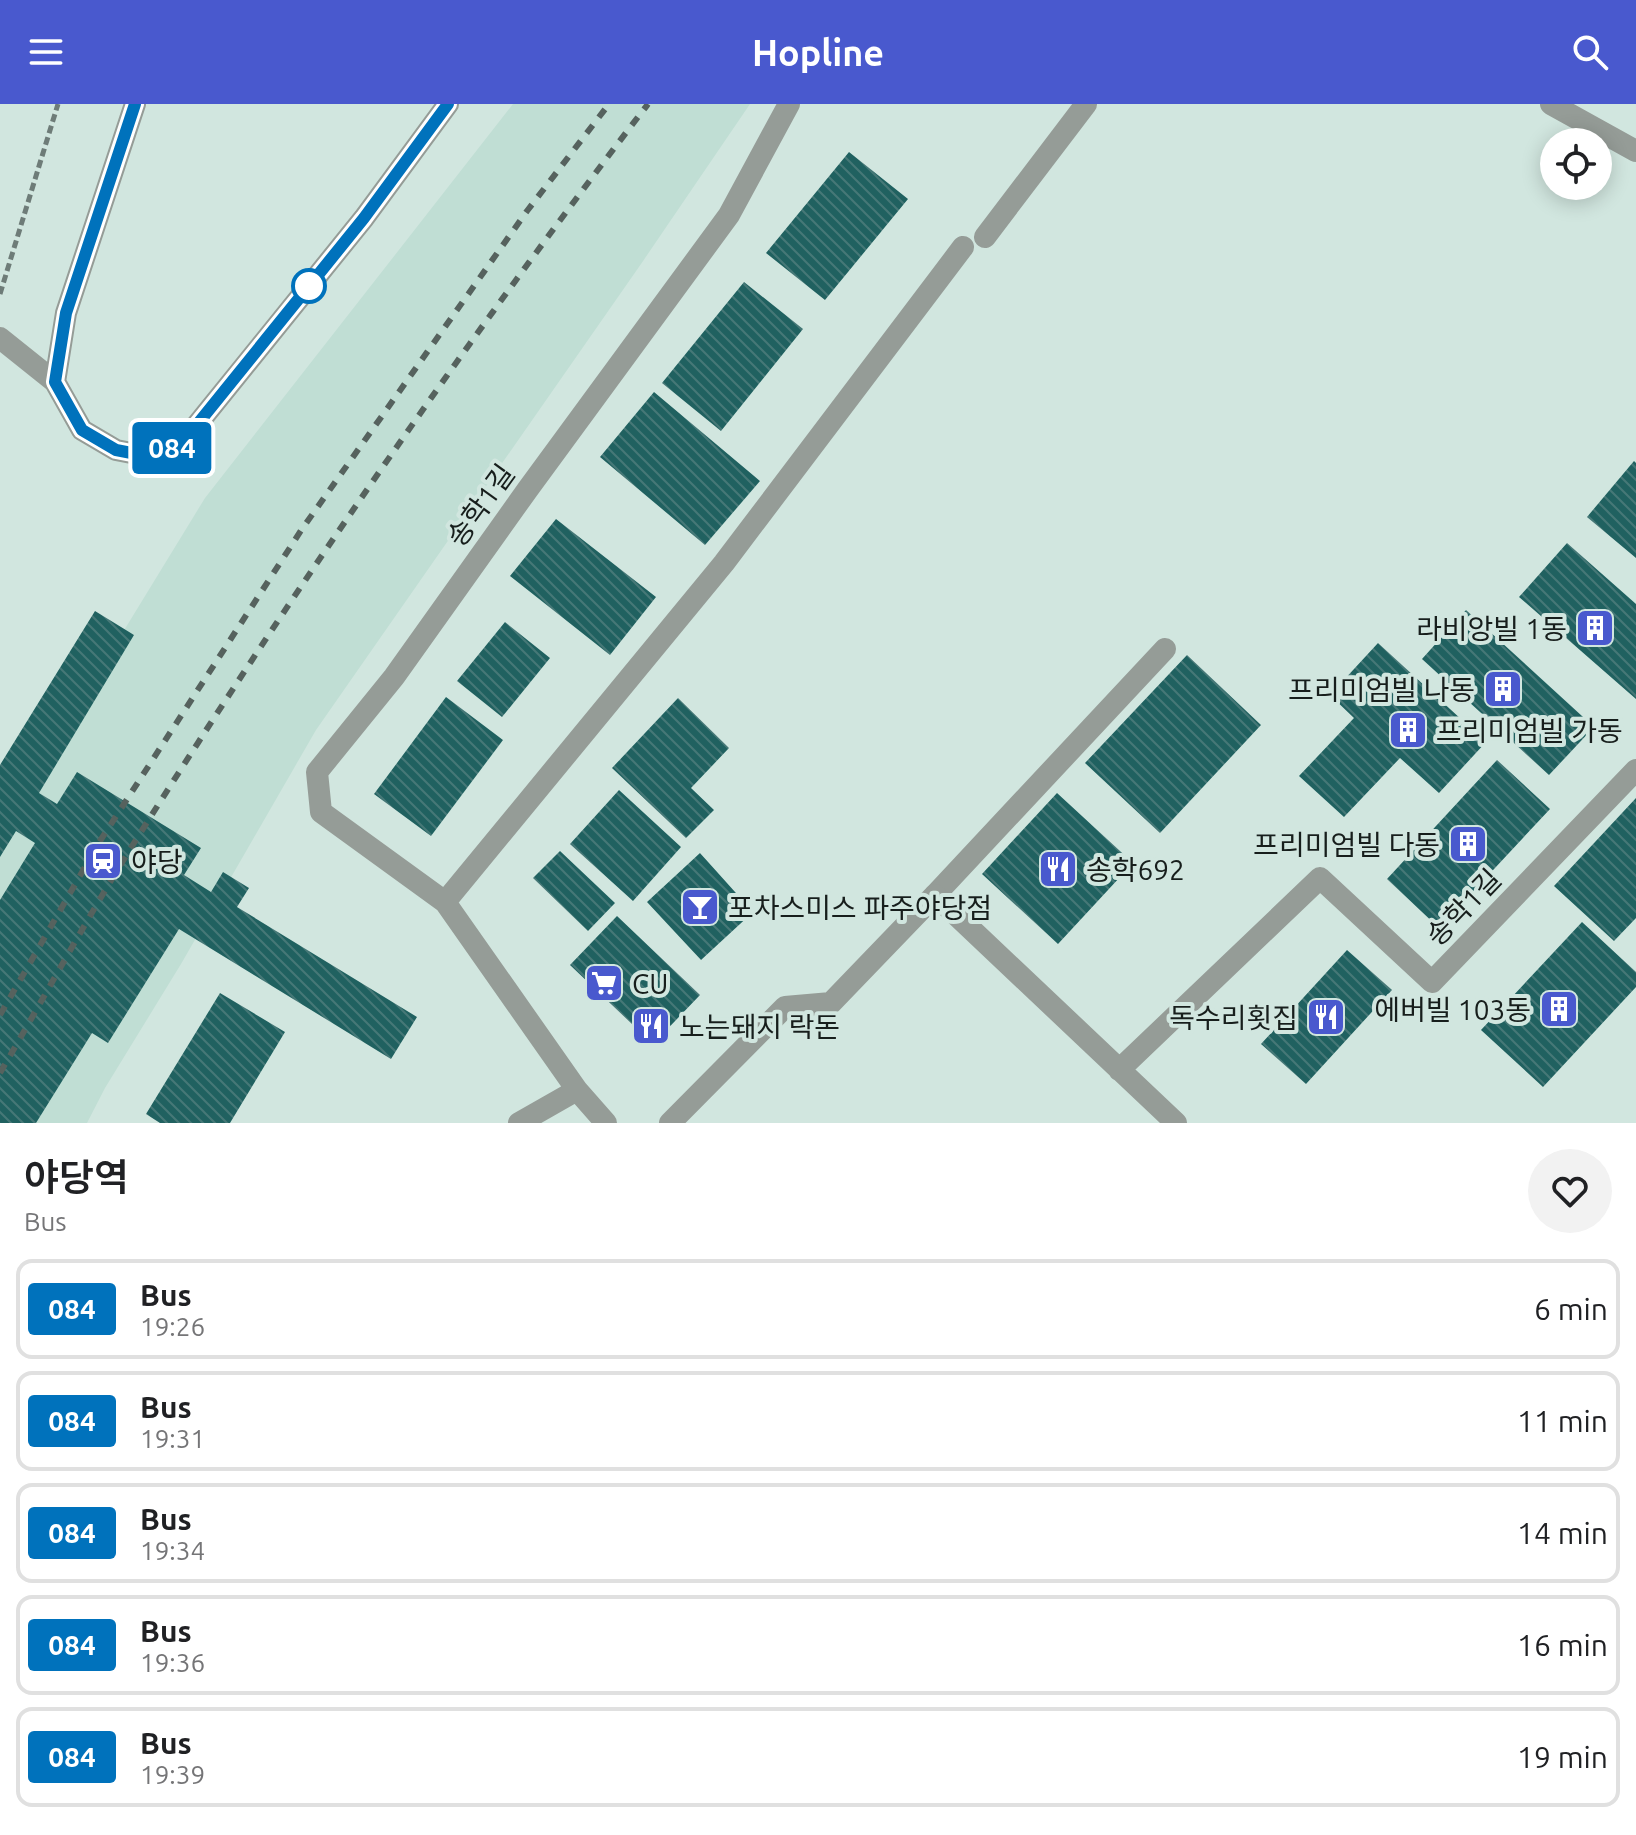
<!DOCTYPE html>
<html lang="en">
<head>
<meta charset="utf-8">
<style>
	:root { --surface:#fff; --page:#f2f2f2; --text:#202124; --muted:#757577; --line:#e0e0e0; --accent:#4959ce }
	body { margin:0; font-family:Ubuntu,"Noto Sans KR",sans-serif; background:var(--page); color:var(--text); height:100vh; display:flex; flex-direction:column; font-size:30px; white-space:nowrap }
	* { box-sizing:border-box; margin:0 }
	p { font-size:26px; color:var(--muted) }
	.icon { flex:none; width:44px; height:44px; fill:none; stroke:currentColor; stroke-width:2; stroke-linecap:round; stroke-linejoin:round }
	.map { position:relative; height:1019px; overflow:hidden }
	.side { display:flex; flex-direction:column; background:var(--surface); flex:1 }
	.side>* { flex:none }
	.badge { padding:0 16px; border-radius:6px; font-size:28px; line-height:52px }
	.controls { position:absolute; left:1540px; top:24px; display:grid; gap:16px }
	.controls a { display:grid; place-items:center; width:72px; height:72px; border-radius:50%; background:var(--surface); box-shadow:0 4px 20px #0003; font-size:40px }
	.map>.badge { position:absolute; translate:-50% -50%; box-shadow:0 0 0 4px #fff }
	.round { display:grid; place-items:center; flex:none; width:84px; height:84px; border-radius:42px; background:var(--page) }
	.head { display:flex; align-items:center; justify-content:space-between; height:136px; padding:0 24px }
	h1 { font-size:38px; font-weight:600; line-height:60px }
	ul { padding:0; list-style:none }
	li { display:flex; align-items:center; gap:24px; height:100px; margin:0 16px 12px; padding:0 8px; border:4px solid var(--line); border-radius:16px }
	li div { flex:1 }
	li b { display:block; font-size:30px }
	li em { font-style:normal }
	li .badge { min-width:88px; font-weight:700; text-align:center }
	header { display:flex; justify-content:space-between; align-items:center; height:104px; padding:0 24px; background:var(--accent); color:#fff; font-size:36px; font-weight:600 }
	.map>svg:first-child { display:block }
	.built { fill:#c0ded4 }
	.building { fill:url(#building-back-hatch) }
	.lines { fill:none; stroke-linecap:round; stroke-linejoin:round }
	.path { stroke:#6e7c78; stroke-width:5; stroke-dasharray:8 4; stroke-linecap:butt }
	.service { stroke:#959c97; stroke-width:22 }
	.minor { stroke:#959c97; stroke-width:22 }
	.rail { stroke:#56625e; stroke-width:6; stroke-dasharray:10 10; stroke-linecap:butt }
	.line-casing { stroke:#fff; stroke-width:18 }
	.line { stroke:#0072bc; stroke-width:12 }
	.stop-dot { fill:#fff; stroke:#0072bc; stroke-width:4 }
	.labels { text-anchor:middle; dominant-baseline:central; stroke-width:8; stroke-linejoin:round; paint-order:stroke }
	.street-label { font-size:28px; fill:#171e1c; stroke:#d1e6df }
	.poi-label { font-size:28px; fill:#171e1c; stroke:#d1e6df; text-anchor:start }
</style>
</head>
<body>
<header><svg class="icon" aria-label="menu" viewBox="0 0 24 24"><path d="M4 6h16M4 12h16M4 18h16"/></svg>Hopline<svg class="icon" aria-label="search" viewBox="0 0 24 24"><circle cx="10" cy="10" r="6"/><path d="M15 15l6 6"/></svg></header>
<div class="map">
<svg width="1636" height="1019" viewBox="0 0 1636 1019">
	<defs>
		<pattern id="building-back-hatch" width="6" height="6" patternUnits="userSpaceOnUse" patternTransform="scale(2)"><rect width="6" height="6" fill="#206160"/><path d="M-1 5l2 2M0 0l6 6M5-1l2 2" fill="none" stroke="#467877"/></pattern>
	</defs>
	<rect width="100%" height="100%" fill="#d1e6df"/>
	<path class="built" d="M513,0H750L641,160L316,626L181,860L105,984L87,1019H0V729L205,394Z"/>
	<path class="building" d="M849,48L908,95L825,196L766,149Z
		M744,178L803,225L721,327L662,279Z
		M654,288L760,377L705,441L600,353Z
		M1634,357L1636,359V454L1587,413Z
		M556,415L656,493L610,551L510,472Z
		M1567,439L1636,500V595L1519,493Z
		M1466,506L1594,623L1549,671L1422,555Z
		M95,507L134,531L39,689L57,700L77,668L201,744L184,771L211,788L223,768L249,784L237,803L417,913L391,955L179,825L108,939L92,929L36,1019H0V796L35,739L16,727L0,753V661Z
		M505,518L550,554L502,613L457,577Z
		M1378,539L1486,638L1439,689L1400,654L1344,713L1299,672L1354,614L1330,591Z
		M1187,551L1261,621L1160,729L1085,659Z
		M446,593L503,636L431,732L374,690Z
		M678,594L729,644L691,684L714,706L686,734L612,664Z
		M1497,656L1550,705L1439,824L1387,775Z
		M619,686L681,743L633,797L570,740Z
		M1057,689L1133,759L1058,840L982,770Z
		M1636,694V814L1614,837L1554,782Z
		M560,747L615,799L588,827L533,774Z
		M700,749L753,808L701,856L647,798Z
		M617,812L700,891L653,940L570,861Z
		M1582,818L1636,868V883L1543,983L1481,926Z
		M1347,846L1392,886L1306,980L1261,940Z
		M220,889L285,928L230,1019H160L146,1010Z"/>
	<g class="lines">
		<path class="path" d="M0,190L58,0"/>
		<path class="service" d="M135,0L66,209L55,278L82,326L116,346L147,352L179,343L364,114L448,0
			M0,234L55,278
			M935,791L1165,545"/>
		<path class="minor" d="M1551,0L1636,47
			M985,133L1086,0
			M445,798L724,459L963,143
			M1119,966L1320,774L1432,878L1636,666
			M519,1019L577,986
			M606,1019L577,986L445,798L321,708L317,668L394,573L528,385L729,111L789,0
			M670,1019L785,903L831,899L935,791L1176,1019"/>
		<path class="rail" d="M0,911L100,737L302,425L527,107L609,0
			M0,969C45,892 87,814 134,739C294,485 465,238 648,0"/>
	</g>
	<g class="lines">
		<defs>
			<path id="line" d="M135,0L66,209L55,278L82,326L116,346L147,352L179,343L364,114L448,0"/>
		</defs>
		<use href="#line" class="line-casing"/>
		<use href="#line" class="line"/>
	</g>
	<defs>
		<symbol id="building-square" viewBox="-11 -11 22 22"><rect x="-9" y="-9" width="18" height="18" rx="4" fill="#4959ce" stroke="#d1e6df"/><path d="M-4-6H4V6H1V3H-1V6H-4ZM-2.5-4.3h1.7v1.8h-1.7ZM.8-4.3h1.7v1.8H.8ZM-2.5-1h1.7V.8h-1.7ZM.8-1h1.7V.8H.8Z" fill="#fff"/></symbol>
		<symbol id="station-square" viewBox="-11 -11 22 22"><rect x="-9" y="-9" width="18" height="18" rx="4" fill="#4959ce" stroke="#d1e6df"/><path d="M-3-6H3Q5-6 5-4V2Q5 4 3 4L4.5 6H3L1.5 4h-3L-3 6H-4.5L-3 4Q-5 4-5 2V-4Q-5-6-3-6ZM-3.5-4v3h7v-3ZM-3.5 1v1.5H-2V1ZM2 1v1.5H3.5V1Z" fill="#fff"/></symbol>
		<symbol id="restaurant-square" viewBox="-11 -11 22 22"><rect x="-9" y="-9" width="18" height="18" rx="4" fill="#4959ce" stroke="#d1e6df"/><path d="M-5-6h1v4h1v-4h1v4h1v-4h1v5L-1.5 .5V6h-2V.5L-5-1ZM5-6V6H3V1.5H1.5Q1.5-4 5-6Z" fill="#fff"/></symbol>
		<symbol id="bar-square" viewBox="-11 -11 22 22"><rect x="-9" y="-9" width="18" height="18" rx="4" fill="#4959ce" stroke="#d1e6df"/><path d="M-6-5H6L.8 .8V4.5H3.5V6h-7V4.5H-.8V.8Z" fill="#fff"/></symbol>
		<symbol id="supermarket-square" viewBox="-11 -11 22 22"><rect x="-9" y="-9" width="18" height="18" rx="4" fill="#4959ce" stroke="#d1e6df"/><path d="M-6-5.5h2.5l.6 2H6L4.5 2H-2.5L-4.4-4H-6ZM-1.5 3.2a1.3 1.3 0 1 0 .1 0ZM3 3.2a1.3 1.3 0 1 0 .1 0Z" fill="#fff"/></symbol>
	</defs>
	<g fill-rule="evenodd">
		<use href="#building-square" x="1573" y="502" width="44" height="44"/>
		<use href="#building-square" x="1481" y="563" width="44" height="44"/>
		<use href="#building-square" x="1386" y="604" width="44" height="44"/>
		<use href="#building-square" x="1446" y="718" width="44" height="44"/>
		<use href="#station-square" x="81" y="735" width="44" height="44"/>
		<use href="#restaurant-square" x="1036" y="743" width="44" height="44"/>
		<use href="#bar-square" x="678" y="781" width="44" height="44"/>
		<use href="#supermarket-square" x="582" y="857" width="44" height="44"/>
		<use href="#building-square" x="1537" y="883" width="44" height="44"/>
		<use href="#restaurant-square" x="1304" y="891" width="44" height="44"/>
		<use href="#restaurant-square" x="629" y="900" width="44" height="44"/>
	</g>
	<circle class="stop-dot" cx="309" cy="182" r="16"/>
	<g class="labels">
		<g class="street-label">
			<text transform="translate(480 401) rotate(-54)">송학1길</text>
			<text transform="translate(1463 803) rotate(-46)">송학1길</text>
		</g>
		<g class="poi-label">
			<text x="1567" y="524" text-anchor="end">라비앙빌 1동</text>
			<text x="1475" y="585" text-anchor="end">프리미엄빌 나동</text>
			<text x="1436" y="626">프리미엄빌 가동</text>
			<text x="1440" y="740" text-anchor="end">프리미엄빌 다동</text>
			<text x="131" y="757">야당</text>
			<text x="1086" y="765">송학692</text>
			<text x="728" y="803">포차스미스 파주야당점</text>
			<text x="632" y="879">CU</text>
			<text x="1531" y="905" text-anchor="end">에버빌 103동</text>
			<text x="1298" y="913" text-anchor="end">독수리횟집</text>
			<text x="679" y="922">노는돼지 락돈</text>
		</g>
	</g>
</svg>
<div class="controls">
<a><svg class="icon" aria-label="locate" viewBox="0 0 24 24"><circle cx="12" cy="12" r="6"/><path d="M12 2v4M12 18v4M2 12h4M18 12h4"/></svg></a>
</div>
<b class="badge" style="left:172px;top:344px;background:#0072bc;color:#fff">084</b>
</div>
<section class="side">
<div class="head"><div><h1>야당역</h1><p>Bus</p></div><a class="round"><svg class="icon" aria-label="heart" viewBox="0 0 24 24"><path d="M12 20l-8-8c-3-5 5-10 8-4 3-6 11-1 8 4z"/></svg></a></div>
<ul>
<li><span class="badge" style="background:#0072bc;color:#fff">084</span><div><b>Bus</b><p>19:26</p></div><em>6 min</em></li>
<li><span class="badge" style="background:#0072bc;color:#fff">084</span><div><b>Bus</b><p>19:31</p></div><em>11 min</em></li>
<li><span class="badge" style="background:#0072bc;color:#fff">084</span><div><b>Bus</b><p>19:34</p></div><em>14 min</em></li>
<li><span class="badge" style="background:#0072bc;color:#fff">084</span><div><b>Bus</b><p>19:36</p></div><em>16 min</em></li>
<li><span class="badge" style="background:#0072bc;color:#fff">084</span><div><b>Bus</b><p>19:39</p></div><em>19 min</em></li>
</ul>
</section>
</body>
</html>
